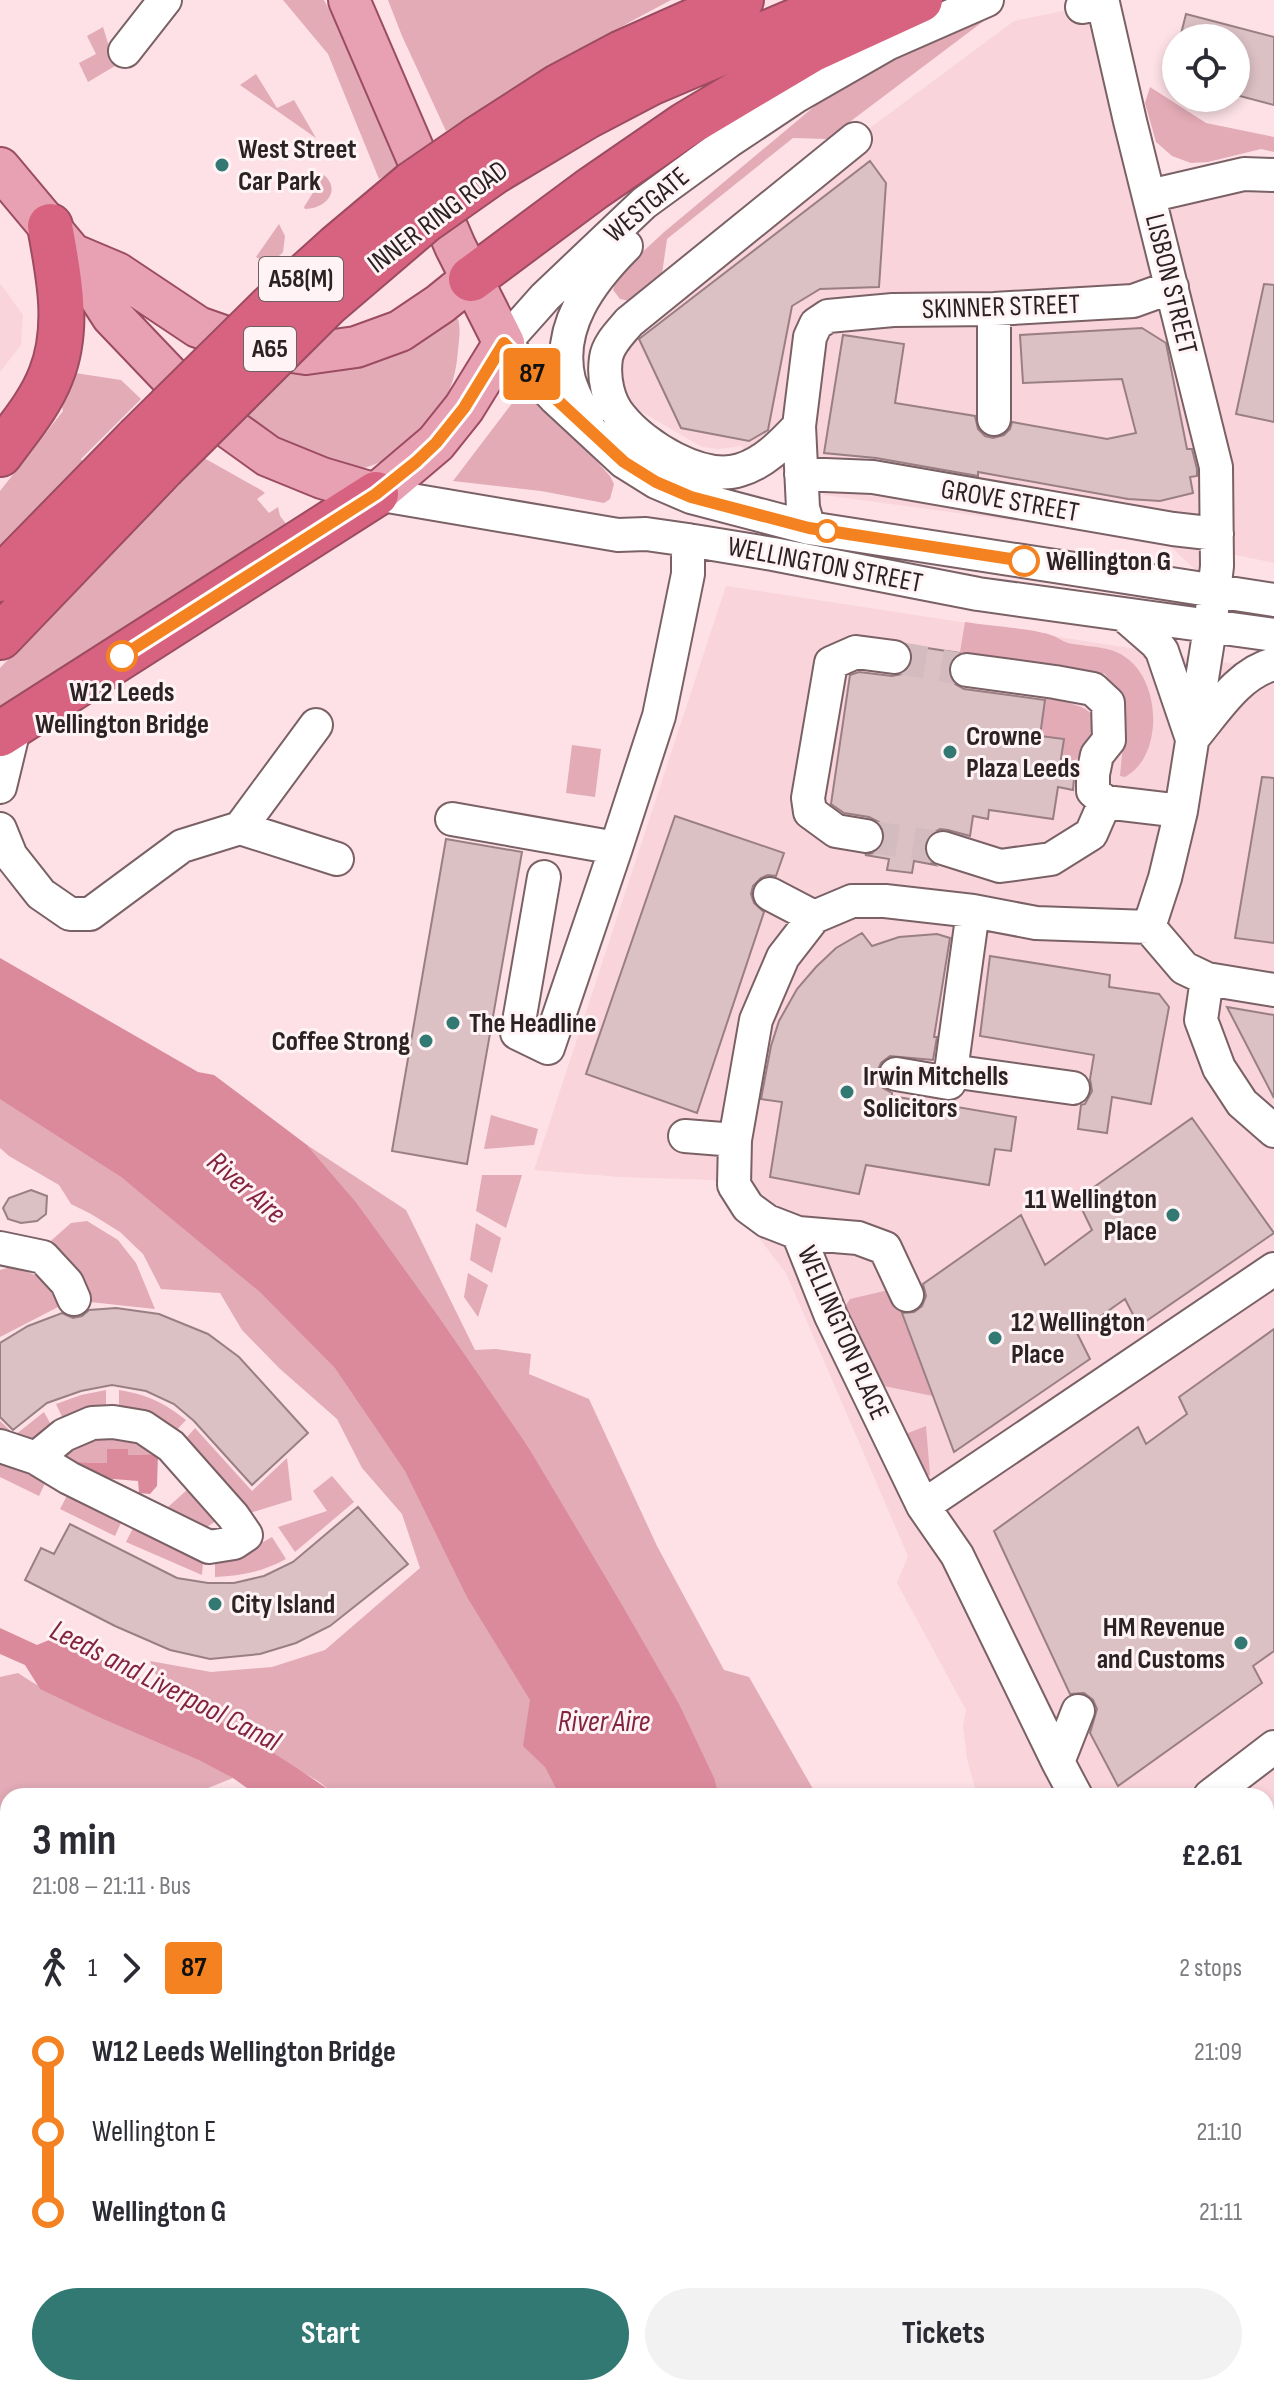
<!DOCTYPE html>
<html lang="en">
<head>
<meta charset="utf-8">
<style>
	:root { --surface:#fff; --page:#f2f2f3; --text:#2b2b33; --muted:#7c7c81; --accent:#317972 }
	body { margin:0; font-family:"Sofia Sans Condensed",sans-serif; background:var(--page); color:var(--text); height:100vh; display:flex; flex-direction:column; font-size:30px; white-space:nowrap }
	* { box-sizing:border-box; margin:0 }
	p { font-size:26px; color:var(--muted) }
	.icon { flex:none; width:44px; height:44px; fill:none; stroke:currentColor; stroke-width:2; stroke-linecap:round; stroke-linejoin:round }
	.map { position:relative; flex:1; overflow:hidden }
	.drawer { position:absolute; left:0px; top:1788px; width:1274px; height:608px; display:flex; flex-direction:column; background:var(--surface); border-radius:24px 24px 0 0; box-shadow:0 4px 12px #0003 }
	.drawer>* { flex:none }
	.badge { padding:0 16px; border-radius:6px; font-size:28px; line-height:52px }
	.fabs { position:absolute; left:1162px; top:24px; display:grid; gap:16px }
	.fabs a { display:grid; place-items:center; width:88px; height:88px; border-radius:50%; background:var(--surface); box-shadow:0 4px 12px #0003; font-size:40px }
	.map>.badge { position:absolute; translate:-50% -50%; box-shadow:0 0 0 4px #fff }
	.legs { display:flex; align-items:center; gap:12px; height:88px; padding:0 32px; font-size:26px }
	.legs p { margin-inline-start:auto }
	.head { display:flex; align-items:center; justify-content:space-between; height:136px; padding:0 32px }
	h1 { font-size:44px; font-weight:700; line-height:60px }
	.cta { display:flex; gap:16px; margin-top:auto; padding:16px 32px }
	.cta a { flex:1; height:92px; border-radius:48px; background:var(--accent); color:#fff; font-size:32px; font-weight:700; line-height:92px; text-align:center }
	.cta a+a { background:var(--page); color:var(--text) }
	ul { padding:0 32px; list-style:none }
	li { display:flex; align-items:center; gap:28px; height:80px; font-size:30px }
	li i { display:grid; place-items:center; width:12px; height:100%; margin:0 10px; background:currentColor }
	li i::after { content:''; width:20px; height:20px; margin:-10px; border:6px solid; border-radius:50%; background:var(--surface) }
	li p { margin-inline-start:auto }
	li:first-child i { background:linear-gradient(#0000 50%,currentColor 0) }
	li:last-child i { background:linear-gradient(currentColor 50%,#0000 0) }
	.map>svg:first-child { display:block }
	.built { fill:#f9d4da }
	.green { fill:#e2abb5 }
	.water { fill:#db8a9b }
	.building { fill:#dbc0c4; stroke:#997f84; stroke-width:2 }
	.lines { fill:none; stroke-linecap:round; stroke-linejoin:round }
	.minor-tunnel { stroke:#d3bbbf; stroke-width:32; stroke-dasharray:32 16; stroke-linecap:butt }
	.minor-casing { stroke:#7a6166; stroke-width:36 }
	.major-casing { stroke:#9c4c60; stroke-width:44 }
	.highway-casing { stroke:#9c4c60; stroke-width:48 }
	.minor { stroke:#fff; stroke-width:32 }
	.major { stroke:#e8a1b3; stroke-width:40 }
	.highway { stroke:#d86380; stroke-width:44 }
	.highway-bridge-casing { stroke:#9c4c60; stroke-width:48; stroke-linecap:butt }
	.highway-bridge { stroke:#d86380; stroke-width:44 }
	.line-1-casing { stroke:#fff; stroke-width:18 }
	.line-1 { stroke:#f58220; stroke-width:12 }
	.poi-dot { fill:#317972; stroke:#fff3f5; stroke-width:3 }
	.stop-1-dot { fill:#fff; stroke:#f58220; stroke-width:4 }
	.labels { text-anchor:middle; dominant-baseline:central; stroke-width:6; stroke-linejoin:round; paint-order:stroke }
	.shield { fill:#fff3f5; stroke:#6b6163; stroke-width:2 }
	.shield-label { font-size:26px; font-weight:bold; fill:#2c2224 }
	.poi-label { font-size:28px; font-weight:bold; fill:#2c2224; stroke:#fff3f5; text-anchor:start }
	.street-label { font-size:28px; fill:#2c2224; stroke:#fff3f5 }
	.stop-label { font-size:28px; font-weight:bold; fill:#2c2224; stroke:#fff3f5; text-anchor:start }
	.water-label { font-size:30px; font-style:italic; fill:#832340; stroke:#fff3f5 }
</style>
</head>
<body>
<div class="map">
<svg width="1274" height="2396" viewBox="0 0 1274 2396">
	<rect width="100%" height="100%" fill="#fde1e6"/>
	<path class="built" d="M1103,3L1149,195L1274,175V563L1231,554L1215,589L1165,541L824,495L818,487L792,469L782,470L753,482L742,446L719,449L702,447L630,405L619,388L621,341L855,139L1014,21Z
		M0,283L23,315L21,345L0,372Z
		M726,586L1274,670V2253L1266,2257V1796H977L967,1759L963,1725L966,1710L897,1583L908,1556L786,1273L714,1180L620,1177L534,1170Z"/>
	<path class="green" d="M283,0H324L343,35L400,167L379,179L328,54Z
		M388,0H671L628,23L446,131L402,36Z
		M993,14L827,139L793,138L667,239L661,281L634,302L620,299L613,290L616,280L633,261L663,233L834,90L922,43Z
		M103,27L115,66L88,82L79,63L96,54L87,36Z
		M256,74L277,108L294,100L316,138L240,85Z
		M1150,87L1206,123L1274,137V152L1261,149L1208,162L1191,163L1172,156L1156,142L1145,103Z
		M324,175C342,191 325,209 305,209L304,207Z
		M279,224L285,236L283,252C275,261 267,264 256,257Z
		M450,318L458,319C461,329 459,340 458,350C455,393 438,419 405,445C385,461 369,470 343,471L241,421L265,394L290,370Z
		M75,373L121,380L141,399L81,459L84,464L0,554V491L63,411L61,402Z
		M529,381L562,423L610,476L614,484L610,499L604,503L541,491L453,481Z
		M204,458L261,490L265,493L257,499L269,513L278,507L280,516L288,526L0,712V668Z
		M965,622C989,626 1028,628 1051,635C1057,637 1062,641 1068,643C1082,646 1097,646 1111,650C1143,660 1155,696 1153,726C1151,747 1144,766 1125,777L1120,776L1125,723L1113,701L1111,683L1105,674L960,652Z
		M1045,698C1103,707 1112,723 1070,766L1060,765L1063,740L1040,736Z
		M572,745L601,749L595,797L566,793Z
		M0,1096L121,1177L260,1288L671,1691L529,1448L356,1202L307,1145L406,1210L475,1350L496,1349L531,1354L529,1374L589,1399L657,1546L724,1670L749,1677L817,1796H719L715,1780L619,1796H337L318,1781L163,1691L150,1661L211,1672L272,1667L325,1650L420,1568L402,1514L362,1468L337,1419L279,1368L242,1330L220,1293L161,1289L143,1254L120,1232L91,1214L71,1204L59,1185L9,1156L0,1148Z
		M491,1115L538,1129L534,1145L484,1149Z
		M482,1175H522L506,1228L476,1211Z
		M87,1221L118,1240L136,1263L155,1309L90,1302C81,1271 72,1263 45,1246L71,1223Z
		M476,1223L501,1238L492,1273L470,1260Z
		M15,1266L43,1279L60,1306L0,1337V1270Z
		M468,1273L488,1285L478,1317L464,1297Z
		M893,1289L933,1396L874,1384L838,1317L850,1299Z
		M106,1390V1414L66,1425L56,1404L81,1395Z
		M119,1390C148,1395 163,1402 186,1420L172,1435L119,1413Z
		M44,1412L54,1430L38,1442L0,1435V1421L15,1435Z
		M926,1426L930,1475L920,1479L898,1437Z
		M195,1428L252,1491L287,1458L292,1500L243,1515L181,1444Z
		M112,1436L139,1442L158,1454L127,1455L128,1450L108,1449V1463L72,1462L62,1453L82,1438Z
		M0,1455L48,1477L39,1496L0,1477Z
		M332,1476L354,1502L295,1552L278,1527L327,1511L313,1491Z
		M188,1489L216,1521L207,1527L190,1523L167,1508Z
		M69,1492L125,1514L115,1536L60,1509Z
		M137,1520L204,1551L202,1575L126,1542Z
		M272,1537L286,1559C262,1572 241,1576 215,1577V1551L256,1546Z
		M18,1673C73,1711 137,1724 196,1754C209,1760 221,1770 233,1778L188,1796H8V1874L0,1876V1677Z
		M8,1985V2081L0,2085V1988Z
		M891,2388H971L987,2396H903Z"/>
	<path class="water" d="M0,958L198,1072L214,1075L307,1145L356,1202L438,1316L529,1448L622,1605L679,1704L715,1780L719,1796H560L545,1767L523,1746L530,1700L467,1597L405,1471L335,1368L260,1292L121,1177L0,1099Z
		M107,1449H128V1455L158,1454L157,1486L150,1494L139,1493L138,1481L101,1478L72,1462L107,1463Z
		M0,1628L37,1645L54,1638H59C153,1686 252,1733 337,1796H258L233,1778L199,1760L101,1718L40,1689L25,1665L0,1654Z
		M1274,2316V2396H987L971,2388H1266V2319Z
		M785,2388H873L884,2396H794Z"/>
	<path class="building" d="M1186,14L1274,37V105L1236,95V38H1180Z
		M870,161L886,183L879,287L820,289L792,306L768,430L749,441L681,428L639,339Z
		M1264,284L1274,285V422L1236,414Z
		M1142,328L1166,343L1187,449H1192L1197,469V476L1190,477L1193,493L1160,501L1128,499L978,472V476L876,458L824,453L843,335L904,344L895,403L975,416L978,429L985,436L993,438L1004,435L1010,429L1012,422L1107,439L1136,433L1122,379L1023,383L1020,335Z
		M908,645L959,653L952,659L948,667L949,676L955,684L964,689L1045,700L1040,736L1064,739L1060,765L1075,767L1073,790L1058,787L1053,819L989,810L988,819L973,816L970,836L948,830L940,829L931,834L925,842L924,851L929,860L935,865L914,861L912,873L887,870L889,859L865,855L873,853L880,849L885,840L884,830L879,822L869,817L844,813L831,804L850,675L859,672L892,676L902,674L909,669L913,660L912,650Z
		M1262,777L1274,778V943L1235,938Z
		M675,816L784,853L776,876L768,875L761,878L753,886L751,894L754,903L764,912L697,1113L586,1074Z
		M446,839L522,852L467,1164L392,1151Z
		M862,933L872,946L899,937L937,934L950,938L934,1037H937L933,1060L890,1056L881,1063L877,1072L878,1080L883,1088L892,1093V1096L1016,1117L1011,1151L995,1149L989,1185L866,1165L859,1194L770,1177L782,1102L761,1099L771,1046L779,1021L797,989L816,967L836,948Z
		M990,956L1110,975L1109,987L1159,994L1169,1007L1151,1104L1112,1097L1107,1133L1078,1129L1081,1105L1085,1104L1092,1091L1090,1079L1094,1055L980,1036Z
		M1227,1007L1274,1015V1098Z
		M1192,1118L1274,1233L1139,1326L1125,1299L1077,1333L1090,1359L954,1452L902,1313L914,1312L922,1306L926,1296L923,1284L1021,1215L1045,1265L1092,1230L1077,1199Z
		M31,1190L47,1196L46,1214L37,1221L21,1223L8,1219L3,1208L9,1198Z
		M116,1308L159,1314L208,1334L239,1357L308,1433L252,1485L194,1421L174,1404L146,1391L112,1385L81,1391L47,1403L13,1430L0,1417V1343L28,1326L62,1313L73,1318L82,1316L89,1310Z
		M1274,1329V1651L1253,1666L1262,1683L1118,1786L1090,1733L1097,1709L1093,1700L1084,1693L1070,1694L994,1531L1138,1427L1146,1444L1187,1414L1179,1397Z
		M358,1507L408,1564L330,1626L296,1643L260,1654L210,1659L170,1650L115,1626L25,1580L41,1548L54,1554L70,1524L177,1578L208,1583H234L264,1576L293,1562Z"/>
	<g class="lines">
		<path class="minor-tunnel" d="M894,657L967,670
			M866,836L943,848
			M1266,1976L1274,1972"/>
		<defs>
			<path id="minor" d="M987,0L889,43L795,97L729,141L644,203L545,297L504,343L555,398L624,462L656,482L691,497L809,528L1274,600
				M125,51L165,0
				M1149,196L1244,174L1274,175
				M994,309V419
				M587,421C581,408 573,394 569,380C556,327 591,281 626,246
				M799,426C782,444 764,463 740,470C702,482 644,446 621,417C608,402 603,378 606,358C608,344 620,333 629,322L855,139
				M801,474L873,477L1173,529L1217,534
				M376,494L618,535L646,534L688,540L773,554L978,594L1274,635
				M809,528L803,508L799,426L810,337L816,324L828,316L893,310L994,309L1133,301L1172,287
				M1125,616L1156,643L1162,651L1191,736
				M967,670L1055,682L1093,689L1108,703L1109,740L1097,755L1093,774V791L1105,802L1181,811
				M1192,739C1215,712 1238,673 1274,664
				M0,787L15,725
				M452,819L616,848L659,716L688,574V540
				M240,828L316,725
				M0,829L11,856L41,894L70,914H90L182,846L240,828L337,859
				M866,836L836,831L810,812L808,798L831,663L856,652L894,657
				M943,848L1000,866L1051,859L1091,834L1105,802
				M544,877L517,1033L548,1048L616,848
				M770,894L814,917
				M973,911L951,1071L1073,1088
				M1149,927L1184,968L1207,979L1274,990
				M1207,979L1201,1020L1219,1068L1242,1103L1274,1131
				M896,1074L949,1083L951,1071
				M685,1136L735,1140
				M798,1233L831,1316L923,1506L957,1555L1058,1762
				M0,1248L43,1257L67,1283L74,1299
				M907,1295L885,1248L858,1238L798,1233L767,1221L748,1207L734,1185L735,1140L756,1020L783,957L814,917L852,901H885L973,911L1036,923L1149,927L1165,878L1181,811L1210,628L1217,566L1216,467L1130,121L1103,3L1082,7
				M0,1446L36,1458L69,1478L209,1547L234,1543L246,1535L233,1516L171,1446L143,1427L113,1422L92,1423L64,1435L36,1458
				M923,1506L1274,1269
				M1076,1796L1058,1762L1078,1711
				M1210,1796L1274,1747
				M0,1931L8,1928
				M294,2388L300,2396
				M723,2388L733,2396
				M26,2396L37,2388
				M392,2396L404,2388"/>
			<path id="major" d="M0,168L72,254L112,316L197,405L268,456L322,478L376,494L436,443L464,408L504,343L455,246L349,0
				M72,254L117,273L198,327L252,346L306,354L356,347L400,331L440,304L471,279"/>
			<path id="highway" d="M479,138L558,87L622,53L741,0
				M495,171L587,116L650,83L845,0
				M471,279L592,189L685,125L811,50L920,0
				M0,454C18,429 40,404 51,375C70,328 59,274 50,226
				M0,579L138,438
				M0,637L163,467
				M0,734L376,494"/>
		</defs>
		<use href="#minor" class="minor-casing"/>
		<use href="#major" class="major-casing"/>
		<use href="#highway" class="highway-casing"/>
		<use href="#minor" class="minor"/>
		<use href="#major" class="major"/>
		<use href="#highway" class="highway"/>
		<defs>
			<path id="highway-bridge" d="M138,438L275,303L337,247L412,184L479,138
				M163,467L328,303L424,221L495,171"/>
		</defs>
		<use href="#highway-bridge" class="highway-bridge-casing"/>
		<use href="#highway-bridge" class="highway-bridge"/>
	</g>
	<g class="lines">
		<defs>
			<path id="line-1" d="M122,656L376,494L416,462L436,443L464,408L504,343L555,398L624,462L656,482L691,497L809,528L1024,561"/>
		</defs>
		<use href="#line-1" class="line-1-casing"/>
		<use href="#line-1" class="line-1"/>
	</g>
	<g class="poi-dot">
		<circle cx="222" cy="165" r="8"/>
		<circle cx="950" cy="752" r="8"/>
		<circle cx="453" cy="1023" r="8"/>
		<circle cx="426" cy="1041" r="8"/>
		<circle cx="847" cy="1092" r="8"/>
		<circle cx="1173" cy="1215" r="8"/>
		<circle cx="995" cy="1338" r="8"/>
		<circle cx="215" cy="1604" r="8"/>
		<circle cx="1241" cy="1643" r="8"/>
	</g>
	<g class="stop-1-dot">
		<circle cx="827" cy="531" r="10"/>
		<circle cx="1024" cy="561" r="14"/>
		<circle cx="122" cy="656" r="14"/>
	</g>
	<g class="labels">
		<g class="shield">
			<rect x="259" y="257" width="84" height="44" rx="6"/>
			<rect x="244" y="327" width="52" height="44" rx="6"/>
		</g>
		<g class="shield-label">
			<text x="301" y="279">A58(M)</text>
			<text x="270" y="349">A65</text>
		</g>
		<g class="poi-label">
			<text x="238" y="149">West Street<tspan x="238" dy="32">Car Park</tspan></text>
			<text x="966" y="736">Crowne<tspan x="966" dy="32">Plaza Leeds</tspan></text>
			<text x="469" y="1023">The Headline</text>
			<text x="410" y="1041" text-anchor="end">Coffee Strong</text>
			<text x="863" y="1076">Irwin Mitchells<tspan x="863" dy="32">Solicitors</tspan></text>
			<text x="1157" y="1199" text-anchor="end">11 Wellington<tspan x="1157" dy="32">Place</tspan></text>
			<text x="1011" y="1322">12 Wellington<tspan x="1011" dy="32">Place</tspan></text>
			<text x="231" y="1604">City Island</text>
			<text x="1225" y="1627" text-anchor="end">HM Revenue<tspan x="1225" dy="32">and Customs</tspan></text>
		</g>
		<g class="street-label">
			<text transform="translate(647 205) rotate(-40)">WESTGATE</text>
			<text transform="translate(438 217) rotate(-37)">INNER RING ROAD</text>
			<text transform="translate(1171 284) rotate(76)">LISBON STREET</text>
			<text transform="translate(1001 307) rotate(-2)">SKINNER STREET</text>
			<text transform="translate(1010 501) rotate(10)">GROVE STREET</text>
			<text transform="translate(825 565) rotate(11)">WELLINGTON STREET</text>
			<text transform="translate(843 1333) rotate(66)">WELLINGTON PLACE</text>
		</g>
		<g class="stop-label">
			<text x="1046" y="561">Wellington G</text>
			<text x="122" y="692" text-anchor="middle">W12 Leeds<tspan x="122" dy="32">Wellington Bridge</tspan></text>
		</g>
		<g class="water-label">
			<text transform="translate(246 1188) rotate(41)">River Aire</text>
			<text transform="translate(165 1686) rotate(27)">Leeds and Liverpool Canal</text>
			<text x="604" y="1722">River Aire</text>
		</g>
	</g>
</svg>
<div class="fabs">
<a><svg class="icon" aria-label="locate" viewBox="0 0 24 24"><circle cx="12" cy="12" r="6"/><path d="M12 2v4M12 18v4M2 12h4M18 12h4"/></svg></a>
</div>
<b class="badge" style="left:532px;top:374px;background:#f58220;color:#111">87</b>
<section class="drawer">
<div class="head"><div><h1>3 min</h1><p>21:08 – 21:11 · Bus</p></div><b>£2.61</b></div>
<div class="legs"><svg class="icon" aria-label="walk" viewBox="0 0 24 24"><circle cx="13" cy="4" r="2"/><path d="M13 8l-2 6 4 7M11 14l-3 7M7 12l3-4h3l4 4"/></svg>1<svg class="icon" aria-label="forward" viewBox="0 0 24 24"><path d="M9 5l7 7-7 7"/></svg><b class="badge" style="background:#f58220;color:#111">87</b><p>2 stops</p></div>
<ul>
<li><i style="color:#f58220"></i><b>W12 Leeds Wellington Bridge</b><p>21:09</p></li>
<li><i style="color:#f58220"></i><span>Wellington E</span><p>21:10</p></li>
<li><i style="color:#f58220"></i><b>Wellington G</b><p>21:11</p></li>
</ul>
<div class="cta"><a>Start</a><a>Tickets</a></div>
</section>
</div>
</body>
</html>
